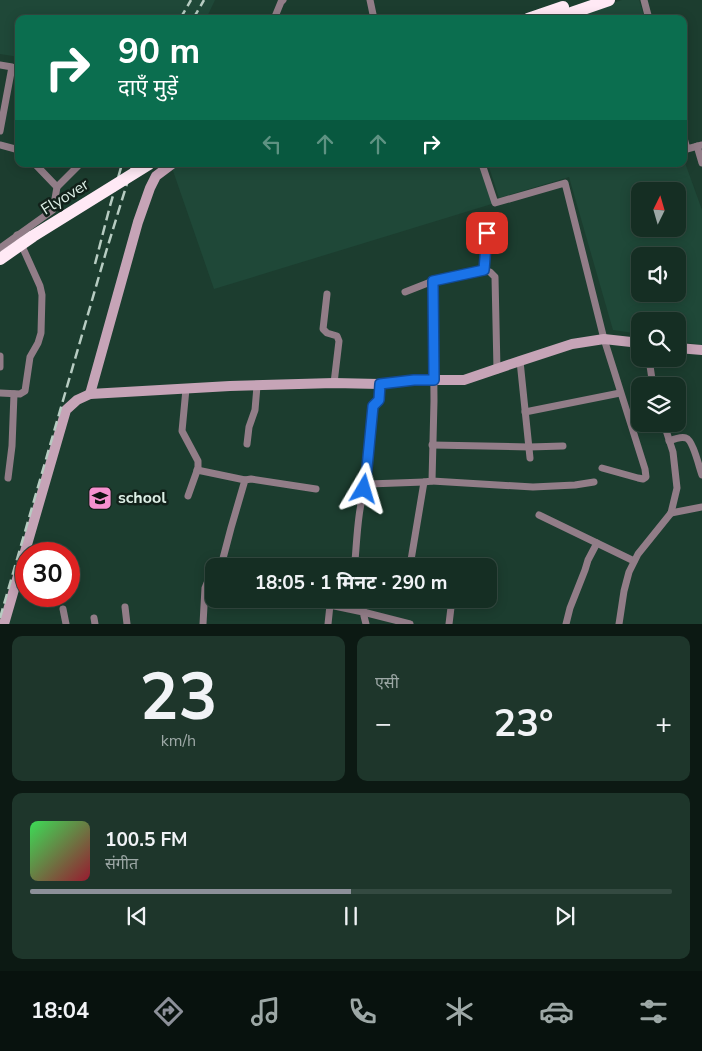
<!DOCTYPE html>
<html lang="hi">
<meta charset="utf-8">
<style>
body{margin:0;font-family:"Nunito Sans","Noto Sans Devanagari",sans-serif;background:#1e362b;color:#f1f3f6;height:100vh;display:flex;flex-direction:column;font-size:19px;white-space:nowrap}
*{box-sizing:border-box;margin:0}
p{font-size:16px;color:#9da8a6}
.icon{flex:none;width:28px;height:28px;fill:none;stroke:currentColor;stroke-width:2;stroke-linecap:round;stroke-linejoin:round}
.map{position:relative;height:624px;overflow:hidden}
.sheet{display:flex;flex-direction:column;gap:12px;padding:12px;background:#0c1913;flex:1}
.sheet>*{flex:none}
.top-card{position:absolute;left:15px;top:15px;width:672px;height:152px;border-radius:10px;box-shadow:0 2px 12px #0003,0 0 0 1px #344a41;background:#0b6e4f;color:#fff;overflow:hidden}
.needle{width:32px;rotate:5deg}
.fabs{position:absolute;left:631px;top:182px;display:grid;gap:10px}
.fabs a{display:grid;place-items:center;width:55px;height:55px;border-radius:10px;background:#152e23;box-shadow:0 2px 12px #0003,0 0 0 1px #344a41;font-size:25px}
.speed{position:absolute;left:15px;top:542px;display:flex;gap:10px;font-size:25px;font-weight:700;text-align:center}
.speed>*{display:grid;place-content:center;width:65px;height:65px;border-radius:50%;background:#152e23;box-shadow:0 2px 12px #0003,0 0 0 1px #344a41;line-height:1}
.speed .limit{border:8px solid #d22;background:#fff;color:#111}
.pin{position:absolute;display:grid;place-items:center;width:42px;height:42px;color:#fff;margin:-21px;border-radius:10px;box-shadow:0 2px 8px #0006}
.me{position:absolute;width:55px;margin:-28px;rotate:7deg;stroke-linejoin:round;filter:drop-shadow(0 0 4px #0008)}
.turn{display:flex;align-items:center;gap:18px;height:105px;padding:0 20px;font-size:22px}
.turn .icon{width:65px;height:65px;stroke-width:2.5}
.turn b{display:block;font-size:35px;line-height:42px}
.lanes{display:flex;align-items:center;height:48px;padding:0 20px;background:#0003;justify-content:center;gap:25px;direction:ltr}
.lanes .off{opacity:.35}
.big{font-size:38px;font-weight:700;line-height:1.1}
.sheet .widget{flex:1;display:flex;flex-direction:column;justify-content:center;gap:8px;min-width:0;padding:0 18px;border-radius:10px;background:#1e362b}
.sheet .dial{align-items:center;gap:0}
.dial b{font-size:65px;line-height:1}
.song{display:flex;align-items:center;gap:15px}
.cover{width:60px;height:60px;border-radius:8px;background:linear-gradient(135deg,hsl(130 70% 55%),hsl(350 70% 35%))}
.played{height:5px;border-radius:2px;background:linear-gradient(90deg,#8c9099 50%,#344a41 50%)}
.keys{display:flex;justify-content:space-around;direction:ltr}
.heat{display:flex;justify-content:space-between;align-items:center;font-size:28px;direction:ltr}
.sheet .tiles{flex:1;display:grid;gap:12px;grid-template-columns:1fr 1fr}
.widget:last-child{grid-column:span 2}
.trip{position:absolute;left:205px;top:558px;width:292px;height:50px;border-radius:10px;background:#152e23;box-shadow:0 2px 12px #0003,0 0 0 1px #344a41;font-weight:700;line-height:50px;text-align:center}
.menu{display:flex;height:80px;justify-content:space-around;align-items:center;background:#08120e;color:#9da8a6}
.menu .icon{width:35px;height:35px}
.menu .active{color:#8c9099}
.menu b{font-size:22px;color:#f1f3f6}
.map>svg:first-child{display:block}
.built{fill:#1f4838;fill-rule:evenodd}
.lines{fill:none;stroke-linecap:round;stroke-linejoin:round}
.street{stroke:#927d88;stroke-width:7}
.secondary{stroke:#c6a4b7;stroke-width:10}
.highway{stroke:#ffe9f5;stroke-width:12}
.rail{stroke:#b7ccc2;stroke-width:2.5;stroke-dasharray:10 5;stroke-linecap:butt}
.highway-bridge{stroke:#ffe9f5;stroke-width:12}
.route-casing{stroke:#114b97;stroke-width:12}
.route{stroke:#1a73e8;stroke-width:9}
.labels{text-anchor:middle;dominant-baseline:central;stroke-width:5;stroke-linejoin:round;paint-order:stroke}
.street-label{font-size:16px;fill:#ddefe6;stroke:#12211a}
.poi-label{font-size:16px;font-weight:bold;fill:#ddefe6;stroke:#12211a;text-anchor:start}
</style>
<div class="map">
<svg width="702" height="624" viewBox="0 0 702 624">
<rect width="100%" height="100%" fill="#1c3d2f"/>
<g class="built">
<path d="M0,0H215L206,19H19V57L0,54Z"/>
<path d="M622,0H639L645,19H565Z"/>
<path d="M684,160L702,210V345L678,341V321H640V334L613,330L569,177L499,198L488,164H684ZM640,191H678V229H640ZM640,256H678V294H640Z"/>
<path d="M184,164H481L495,203L214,289L172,168Z"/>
</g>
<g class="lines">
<g class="street">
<path d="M370,0L374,19"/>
<path d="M644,0L649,19"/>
<path d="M274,19L281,2L283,0"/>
<path d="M0,65L12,67L0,131"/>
<path d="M684,138L687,149L702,145"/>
<path d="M0,145L19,150"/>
<path d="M697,146L702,163"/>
<path d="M35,164L57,187"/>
<path d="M482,164L495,203L565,183L604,339L645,469L646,477L643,479L638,478L602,468"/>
<path d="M0,248L53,210L57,187L80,164"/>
<path d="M484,270L490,272L495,277L497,370"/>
<path d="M405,292L433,281"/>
<path d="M327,294L323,329L327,333L337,336L339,341L334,383"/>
<path d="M0,356V367"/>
<path d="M649,359L653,386"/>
<path d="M520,361L530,458"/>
<path d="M379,384V400L373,405L366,478L367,483L369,484L424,482"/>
<path d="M186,389L182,431L198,461V468L188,496"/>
<path d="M0,393L20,394L25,391L30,357L38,343L41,333L42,295L40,286L17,235"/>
<path d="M525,412L620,393"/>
<path d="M669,441C674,439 681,436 686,438C693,440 699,467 702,475"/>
<path d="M247,444L249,427L255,410L257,386"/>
<path d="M432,445L529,447L563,446"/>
<path d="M197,470L245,480"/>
<path d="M8,478L12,446L14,394"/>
<path d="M432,481L533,487L575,485L594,482"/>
<path d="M671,513L702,507"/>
<path d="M539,515L634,561"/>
<path d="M221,566L231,528L245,480L251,479L316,489"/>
<path d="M357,566L355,561C357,538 358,504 367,483"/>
<path d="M410,566L424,482L432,481L434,401L433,281L484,270L487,233"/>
<path d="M301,599L363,612L366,624"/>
<path d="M364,599L363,612L410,624"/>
<path d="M125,607L127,624"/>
<path d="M63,609L66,624"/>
<path d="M94,618L95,624"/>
<path d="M203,624L205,588L207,583L214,580"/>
<path d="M328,624L330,605"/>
<path d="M449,624L452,599"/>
<path d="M566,624L570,608L585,570L588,560L597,543"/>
<path d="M619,624L624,591L629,572L638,554L671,513L677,488L673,452L664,424"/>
</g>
<g class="secondary">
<path d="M678,348L702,350"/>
<path d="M90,394L138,222L150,188L156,176L172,164"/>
<path d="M4,624L66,410L77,400L90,394L230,386L334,383L379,384L414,380H464L520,361L572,344L604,339L640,343"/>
</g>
<g class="highway">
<path d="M528,19L563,7"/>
<path d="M554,19L609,0"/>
</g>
<g class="rail">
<path d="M180,19L191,0"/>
<path d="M193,19L204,0"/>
<path d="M95,264L110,206L122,164"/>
<path d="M0,618L106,252L133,164"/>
</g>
<path class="highway-bridge" d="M0,259L33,236L149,164"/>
</g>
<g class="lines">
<g class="route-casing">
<path id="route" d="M364,489L367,483L366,478L373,406L379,400L380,384L414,380H434L433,281L484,270L487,233"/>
</g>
<use href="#route" class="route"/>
</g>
<defs>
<g id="university-square" transform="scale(1.25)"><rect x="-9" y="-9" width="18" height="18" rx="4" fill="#f690cf" stroke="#12211a"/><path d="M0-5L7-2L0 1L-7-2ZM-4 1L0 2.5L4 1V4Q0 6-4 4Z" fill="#111"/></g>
</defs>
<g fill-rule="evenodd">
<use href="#university-square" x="100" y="498"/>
</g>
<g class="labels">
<g class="street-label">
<text transform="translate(65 197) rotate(-32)">Flyover</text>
</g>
<g class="poi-label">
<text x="118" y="498">school</text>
</g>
</g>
</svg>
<div class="fabs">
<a><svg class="needle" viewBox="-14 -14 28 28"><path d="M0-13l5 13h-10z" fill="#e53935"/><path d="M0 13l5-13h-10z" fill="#9da8a6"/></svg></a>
<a><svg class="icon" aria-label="sound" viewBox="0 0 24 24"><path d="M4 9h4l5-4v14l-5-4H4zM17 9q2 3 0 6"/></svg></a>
<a><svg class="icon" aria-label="search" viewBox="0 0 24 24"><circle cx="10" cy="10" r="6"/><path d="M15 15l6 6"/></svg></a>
<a><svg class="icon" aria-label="layers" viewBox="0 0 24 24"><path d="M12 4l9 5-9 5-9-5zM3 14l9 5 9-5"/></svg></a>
</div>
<div class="speed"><div class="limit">30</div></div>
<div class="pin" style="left:487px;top:233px;background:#d93025"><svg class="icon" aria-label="arrive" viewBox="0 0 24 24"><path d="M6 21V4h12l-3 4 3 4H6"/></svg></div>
<svg class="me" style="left:364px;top:489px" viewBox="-20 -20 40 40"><path d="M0-17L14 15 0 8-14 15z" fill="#1a73e8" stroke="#fff" stroke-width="4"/></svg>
<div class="trip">18:05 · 1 मिनट · 290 m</div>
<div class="top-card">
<div class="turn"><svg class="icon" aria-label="right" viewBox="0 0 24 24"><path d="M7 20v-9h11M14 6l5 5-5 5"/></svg><div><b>90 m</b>दाएँ मुड़ें</div></div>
<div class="lanes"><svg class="icon off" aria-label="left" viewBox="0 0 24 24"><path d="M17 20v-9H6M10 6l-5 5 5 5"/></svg><svg class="icon off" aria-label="ahead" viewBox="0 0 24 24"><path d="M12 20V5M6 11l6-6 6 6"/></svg><svg class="icon off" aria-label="ahead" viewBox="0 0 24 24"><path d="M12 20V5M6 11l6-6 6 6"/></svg><svg class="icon" aria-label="right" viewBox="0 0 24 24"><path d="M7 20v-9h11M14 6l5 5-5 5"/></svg></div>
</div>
</div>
<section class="sheet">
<div class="tiles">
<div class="widget dial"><b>23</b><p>km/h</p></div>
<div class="widget"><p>एसी</p>
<div class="heat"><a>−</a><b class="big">23°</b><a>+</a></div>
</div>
<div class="widget">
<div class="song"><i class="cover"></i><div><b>100.5 FM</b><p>संगीत</p></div></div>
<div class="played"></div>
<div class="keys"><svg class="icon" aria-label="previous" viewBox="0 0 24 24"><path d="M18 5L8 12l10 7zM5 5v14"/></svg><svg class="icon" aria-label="pause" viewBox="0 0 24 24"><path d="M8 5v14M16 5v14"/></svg><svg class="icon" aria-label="next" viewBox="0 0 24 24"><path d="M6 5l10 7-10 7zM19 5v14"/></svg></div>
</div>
</div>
</section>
<nav class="menu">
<b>18:04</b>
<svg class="icon active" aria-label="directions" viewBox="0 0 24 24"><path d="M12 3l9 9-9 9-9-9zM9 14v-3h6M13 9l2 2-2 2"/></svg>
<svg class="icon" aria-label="music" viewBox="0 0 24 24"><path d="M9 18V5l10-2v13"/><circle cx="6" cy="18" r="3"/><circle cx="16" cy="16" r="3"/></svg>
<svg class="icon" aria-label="phone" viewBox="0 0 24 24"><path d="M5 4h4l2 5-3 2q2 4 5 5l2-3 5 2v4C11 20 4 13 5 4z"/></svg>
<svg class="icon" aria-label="climate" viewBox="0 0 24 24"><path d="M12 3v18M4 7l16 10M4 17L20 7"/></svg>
<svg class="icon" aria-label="car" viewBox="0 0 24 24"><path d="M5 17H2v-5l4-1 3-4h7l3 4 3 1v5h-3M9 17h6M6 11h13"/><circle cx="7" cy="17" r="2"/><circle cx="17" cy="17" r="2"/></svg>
<svg class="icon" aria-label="filters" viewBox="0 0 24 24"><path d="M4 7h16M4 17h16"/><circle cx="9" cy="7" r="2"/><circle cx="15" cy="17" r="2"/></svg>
</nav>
